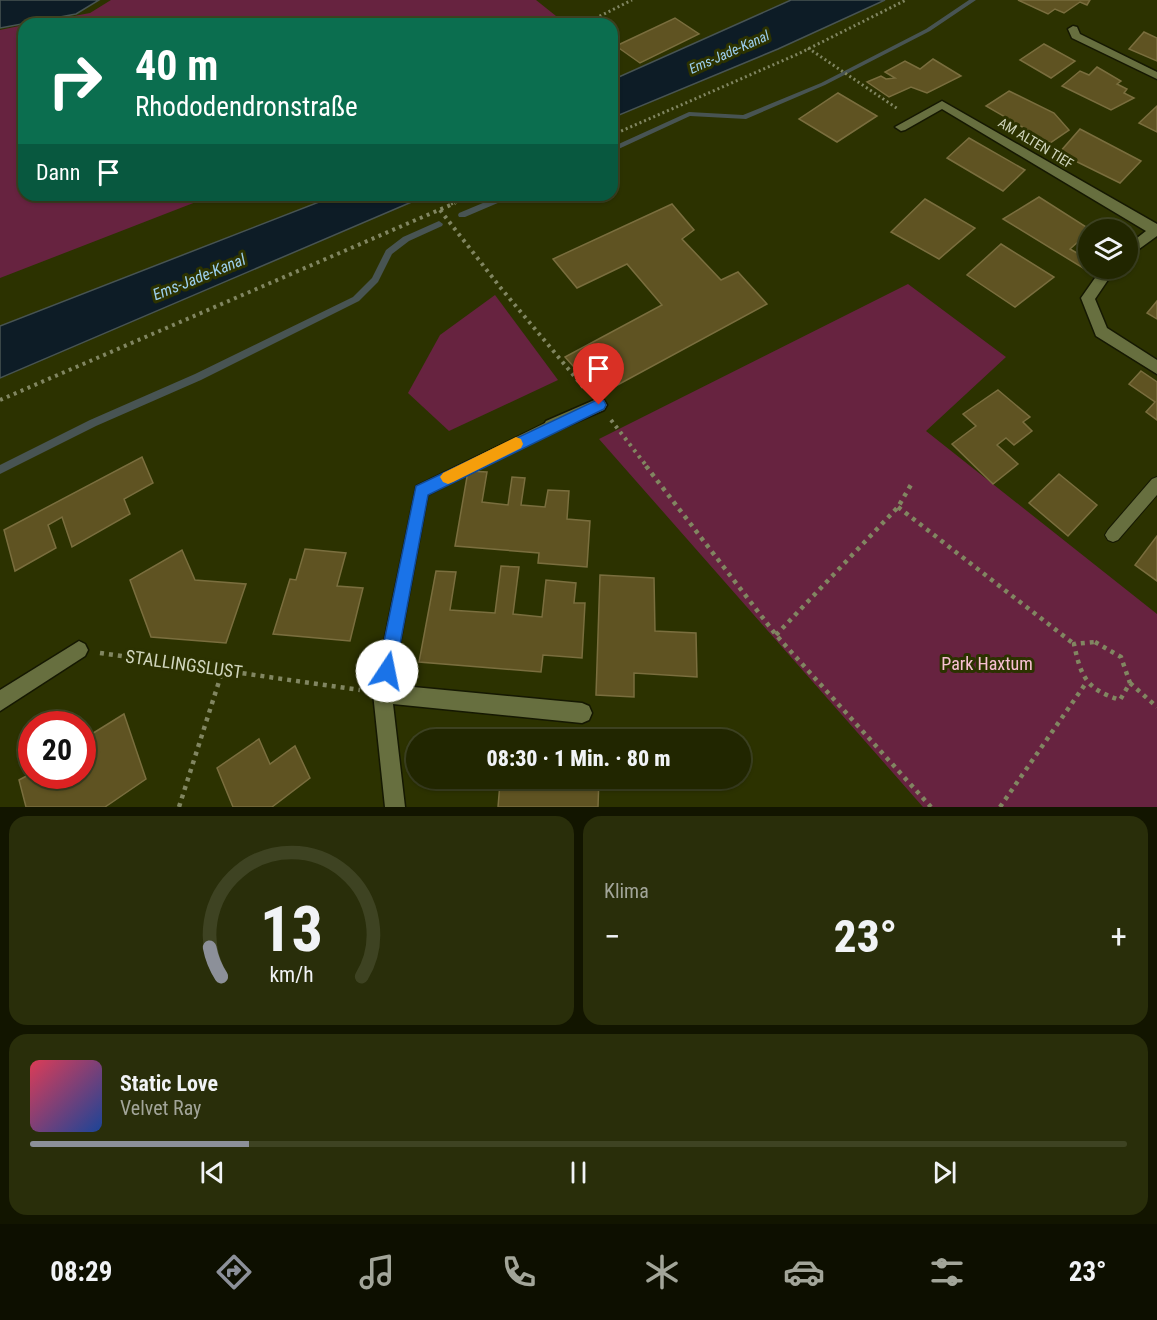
<!DOCTYPE html>
<html lang="de">
<meta charset="utf-8">
<style>
body{margin:0;font-family:"Roboto Condensed",sans-serif;background:#292e0a;color:#f1f3f6;height:100vh;display:flex;flex-direction:column;font-size:22px;white-space:nowrap}
*{box-sizing:border-box;margin:0}
p{font-size:20px;color:#a2a599}
.icon{flex:none;width:33px;height:33px;fill:none;stroke:currentColor;stroke-width:2;stroke-linecap:round;stroke-linejoin:round}
.map{position:relative;height:807px;overflow:hidden}
.side{display:flex;flex-direction:column;gap:9px;padding:9px;background:#121500;flex:1}
.side>*{flex:none}
.guide{position:absolute;left:18px;top:18px;width:600px;height:183px;border-radius:18px;box-shadow:0 2px 4px #0004,0 0 0 2px #3e4322;background:#0b6e4f;color:#fff;overflow:hidden}
.controls{position:absolute;left:1078px;top:219px;display:grid;gap:12px}
.controls a{display:grid;place-items:center;width:60px;height:60px;border-radius:50%;background:#212600;box-shadow:0 2px 4px #0004,0 0 0 2px #3e4322;font-size:30px}
.speed{position:absolute;left:18px;top:711px;display:flex;gap:12px;font-size:30px;font-weight:700;text-align:center}
.speed>*{display:grid;place-content:center;width:78px;height:78px;border-radius:50%;background:#212600;box-shadow:0 2px 4px #0004,0 0 0 2px #3e4322;line-height:1}
.speed .limit{border:9px solid #d22;background:#fff;color:#111}
.pin{position:absolute;display:grid;place-items:center;width:51px;height:51px;color:#fff;margin:-62px -26px;border-radius:50% 50% 50% 0;rotate:-45deg;box-shadow:0 0 6px #0007}
.pin .icon{rotate:45deg}
.me{position:absolute;width:66px;margin:-33px;rotate:11deg;stroke-linejoin:round;filter:drop-shadow(0 0 4px #0008)}
.turn{display:flex;align-items:center;gap:21px;height:126px;padding:0 18px;font-size:27px}
.turn .icon{width:78px;height:78px;stroke-width:2.5}
.turn b{display:block;font-size:42px;line-height:51px}
.then{display:flex;align-items:center;height:57px;padding:0 18px;background:#0003;gap:12px;font-size:22px}
.big{font-size:45px;font-weight:800;line-height:1.1}
.side .widget{flex:1;display:flex;flex-direction:column;justify-content:center;gap:9px;min-width:0;padding:0 21px;border-radius:18px;background:#292e0a}
.side .dial{align-items:center;gap:0}
.dial svg{height:156px;overflow:visible;fill:none;stroke:#3e4322;stroke-width:7;stroke-linecap:round;text-anchor:middle}
.dial text{fill:#f1f3f6;stroke:none}
.song{display:flex;align-items:center;gap:18px}
.cover{width:72px;height:72px;border-radius:9px;background:linear-gradient(135deg,hsl(350 70% 55%),hsl(220 70% 35%))}
.played{height:6px;border-radius:3px;background:linear-gradient(90deg,#8c9099 20%,#3e4322 20%)}
.keys{display:flex;justify-content:space-around;direction:ltr}
.heat{display:flex;justify-content:space-between;align-items:center;font-size:33px;direction:ltr}
.side .tiles{flex:1;display:grid;gap:9px;grid-template-columns:1fr 1fr}
.widget:last-child{grid-column:span 2}
.trip{position:absolute;left:406px;top:729px;width:345px;height:60px;border-radius:30px;background:#212600;box-shadow:0 2px 4px #0004,0 0 0 2px #3e4322;font-weight:800;line-height:60px;text-align:center}
.tab-bar{display:flex;height:96px;justify-content:space-around;align-items:center;background:#0d0f00;color:#a2a599}
.tab-bar .icon{width:42px;height:42px}
.tab-bar .on{color:#8c9099}
.tab-bar b{font-size:27px;color:#f1f3f6}
.map>svg:first-child{display:block}
.green{fill:#672340}
.water{fill:#0d1c26;stroke:#485453;stroke-width:1.5}
.lines{fill:none;stroke-linecap:round;stroke-linejoin:round}
.stream{fill:#485453;fill-rule:evenodd}
.building{fill:#5f5322;stroke:#7a6e3e;stroke-width:1.5}
.lane-casing{stroke:#151802;stroke-width:2}
.street-casing{stroke:#151802;stroke-width:3}
.path-far2{stroke:#818661;stroke-width:3;stroke-dasharray:2 3;stroke-linecap:butt}
.path-far1{stroke:#818661;stroke-width:4;stroke-dasharray:3 4.5;stroke-linecap:butt}
.path{stroke:#818661;stroke-width:4.5;stroke-dasharray:4 5;stroke-linecap:butt}
.lane{fill:#676f3f;fill-rule:evenodd}
.street{fill:#676f3f;fill-rule:evenodd}
.route{fill:#1a73e8;stroke:#114b97;stroke-width:1.5}
.slow{fill:#f59e0b}
.labels{text-anchor:middle;dominant-baseline:central;stroke-width:6;stroke-linejoin:round;paint-order:stroke}
.far-water-label{font-size:14px;font-style:italic;fill:#9dd0ef;stroke:#2c3200}
.far-street-label{font-size:14px;fill:#d0d5bc;stroke:#2c3200}
.water-label{font-size:16px;font-style:italic;fill:#9dd0ef;stroke:#2c3200}
.near-park-label{font-size:18px;fill:#f8c0d3;stroke:#2c3200}
.near-street-label{font-size:18px;fill:#d0d5bc;stroke:#2c3200}
</style>
<div class="map">
<svg width="1157" height="807" viewBox="0 0 1157 807">
<rect width="100%" height="100%" fill="#2c3200"/>
<g class="green">
<path d="M111,0H536L566,24H32L90,13Z"/>
<path d="M24,25V195H214L0,278V30Z"/>
<path d="M908,284L1006,357L926,431L1157,614V807H923L599,439Z"/>
<path d="M495,295L558,380L449,431L408,393L440,335Z"/>
</g>
<g class="water">
<path d="M0,0H99L76,14L0,28Z"/>
<path d="M791,0H885L778,49L612,118V80Z"/>
<path d="M337,195H428L0,378V326Z"/>
</g>
<g class="lines">
<g class="stream">
<path d="M969,0H976L930,31L825,85L746,119L690,116L612,152V147L689,112L743,115L821,83L926,29Z"/>
<path d="M502,195H513L512,197L465,217H459L458,215L459,213Z"/>
<path d="M439,221L443,224L442,226L409,241L392,254L378,282L359,301L201,380L96,426L0,474V465L90,420L195,374L353,297L372,278L386,250L403,237Z"/>
</g>
</g>
<g class="building">
<path d="M1018,0H1090L1087,5L1080,2L1064,13L1055,9L1048,14Z"/>
<path d="M675,18L699,34L640,63L616,46Z"/>
<path d="M1144,32L1157,38V61L1129,49Z"/>
<path d="M1044,44L1075,61L1051,78L1020,60Z"/>
<path d="M933,59L961,76L927,93L911,87L889,97L867,82L881,76L886,79L895,78L885,72L905,61L920,69Z"/>
<path d="M1097,67L1121,81L1117,84L1127,89L1124,93L1134,98L1111,110L1062,86L1080,71L1089,75Z"/>
<path d="M1009,91L1054,113L1069,130L1050,143L986,106Z"/>
<path d="M838,93L877,116L837,142L799,119Z"/>
<path d="M1157,106V132L1139,123Z"/>
<path d="M1080,129L1141,161L1120,183L1059,153Z"/>
<path d="M969,138L1025,170L1003,191L947,158Z"/>
<path d="M1039,197L1091,230L1070,249L1089,260L1088,271L1003,219Z"/>
<path d="M925,199L975,228L939,259L891,232Z"/>
<path d="M672,204L694,230L682,239L721,280L738,272L767,304L599,395L565,357L662,305L627,264L577,288L553,259Z"/>
<path d="M1001,244L1054,277L1015,307L967,275Z"/>
<path d="M1157,301V319L1147,313Z"/>
<path d="M1141,371L1157,382V420L1146,412L1155,402L1129,384Z"/>
<path d="M998,390L1030,417L1023,422L1032,431L1014,445L1006,438L997,445L1018,464L993,484L952,444L976,426L963,414Z"/>
<path d="M142,457L153,483L124,499L130,514L72,547L62,517L48,525L56,548L15,571L4,530Z"/>
<path d="M468,471L487,472L482,502L508,505L512,477L525,478L521,505L545,507L548,490L569,491L567,519L590,521L587,567L538,563L539,553L455,546Z"/>
<path d="M1059,474L1097,505L1068,536L1029,503Z"/>
<path d="M1157,536V581L1135,565Z"/>
<path d="M305,549L346,553L337,586L363,588L350,641L273,634L290,579L296,580Z"/>
<path d="M182,550L195,580L246,584L226,643L151,637L130,580Z"/>
<path d="M501,566L519,567L513,614L542,617L546,580L576,583L574,603H585L582,658L543,655L541,672L419,662L436,571L456,572L450,610L495,613Z"/>
<path d="M600,575L654,578L655,631L696,633L697,677L634,673V697L596,695Z"/>
<path d="M124,714L146,779L105,807H26L19,780L32,773V776H82V740Z"/>
<path d="M259,739L270,764L295,746L310,778L272,807H233L217,768Z"/>
<path d="M542,778H599L598,807H498L500,783L542,785Z"/>
</g>
<g class="lines">
<g class="lane-casing">
<g id="lane">
<path d="M551,420L556,422L558,426L556,430L428,495L391,693L388,699L382,702L376,699L373,693L416,486Z"/>
<path d="M1157,477V495L1118,540L1113,542L1108,540L1105,535L1108,530L1152,479Z"/>
</g>
</g>
<g class="street-casing">
<g id="street">
<path d="M1073,26L1077,27L1080,34L1157,72V79L1072,38L1068,29Z"/>
<path d="M942,101L1157,224V236L1128,257V245L1146,231L942,109L905,130L901,131L895,127Z"/>
<path d="M1102,268H1116L1095,299L1107,328L1157,360V374L1096,336L1081,298Z"/>
<path d="M599,398L604,400L607,405L604,410L551,433L546,431L543,426L546,421Z"/>
<path d="M79,641L85,644L88,650L85,656L0,711V690Z"/>
<path d="M382,684L582,703L589,706L592,713L589,720L582,723L393,704L405,807H385L373,693L375,686Z"/>
</g>
</g>
<g class="path-far2">
<path d="M593,24L590,21L632,0"/>
<path d="M808,48L898,109"/>
<path d="M612,135L798,54L906,0"/>
<path d="M451,204L473,195"/>
</g>
<g class="path-far1">
<path d="M440,210L500,287L585,389"/>
<path d="M0,400L455,203"/>
<path d="M611,420L648,468"/>
</g>
<g class="path">
<path d="M646,466L776,635L931,807"/>
<path d="M898,507L1074,644"/>
<path d="M776,635L898,507L912,483"/>
<path d="M1095,642L1121,657L1130,683L1120,700C1086,689 1081,677 1074,644Z"/>
<path d="M100,653L360,690"/>
<path d="M1130,683L1157,707"/>
<path d="M179,807L223,669"/>
<path d="M1000,807L1086,683"/>
</g>
<use href="#lane" class="lane"/>
<use href="#street" class="street"/>
</g>
<path class="route" d="M599,399L604,401L606,405L604,409L428,495L395,671L393,677L387,679L381,677L378,671L416,486Z"/>
<path class="slow" d="M516,437L521,439L523,444L521,448L453,482L448,484L443,482L440,477L443,473Z"/>
<g class="labels">
<g class="far-water-label">
<text transform="translate(729 52) rotate(-24)">Ems-Jade-Kanal</text>
</g>
<g class="far-street-label">
<text transform="translate(1036 143) rotate(31)">AM ALTEN TIEF</text>
</g>
<g class="water-label">
<text transform="translate(199 277) rotate(-22)">Ems-Jade-Kanal</text>
</g>
<g class="near-park-label">
<text x="987" y="663">Park Haxtum</text>
</g>
<g class="near-street-label">
<text transform="translate(184 664) rotate(8)">STALLINGSLUST</text>
</g>
</g>
</svg>
<div class="controls">
<a><svg class="icon" aria-label="layers" viewBox="0 0 24 24"><path d="M12 4l9 5-9 5-9-5zM3 14l9 5 9-5"/></svg></a>
</div>
<div class="speed"><div class="limit">20</div></div>
<div class="pin" style="left:599px;top:405px;background:#d93025"><svg class="icon" aria-label="arrive" viewBox="0 0 24 24"><path d="M6 21V4h12l-3 4 3 4H6"/></svg></div>
<svg class="me" style="left:387px;top:671px" viewBox="-20 -20 40 40"><circle r="19" fill="#fff"/><path d="M0-13L10 11 0 6-10 11z" fill="#1a73e8"/></svg>
<div class="trip">08:30 · 1 Min. · 80 m</div>
<div class="guide">
<div class="turn"><svg class="icon" aria-label="right" viewBox="0 0 24 24"><path d="M7 20v-9h11M14 6l5 5-5 5"/></svg><div><b>40 m</b>Rhododendronstraße</div></div>
<div class="then">Dann<svg class="icon" aria-label="arrive" viewBox="0 0 24 24"><path d="M6 21V4h12l-3 4 3 4H6"/></svg></div>
</div>
</div>
<section class="side">
<div class="tiles">
<div class="widget dial"><svg viewBox="0 0 100 80">
<path d="M14 69A42 42 0 1 1 86 69"/>
<path d="M14 69A42 42 0 0 1 8 54" stroke="#8c9099"/>
<text x="50" y="56" font-size="32" font-weight="700">13</text>
<text x="50" y="72" font-size="11">km/h</text>
</svg></div>
<div class="widget"><p>Klima</p>
<div class="heat"><a>−</a><b class="big">23°</b><a>+</a></div>
</div>
<div class="widget">
<div class="song"><i class="cover"></i><div><b>Static Love</b><p>Velvet Ray</p></div></div>
<div class="played"></div>
<div class="keys"><svg class="icon" aria-label="previous" viewBox="0 0 24 24"><path d="M18 5L8 12l10 7zM5 5v14"/></svg><svg class="icon" aria-label="pause" viewBox="0 0 24 24"><path d="M8 5v14M16 5v14"/></svg><svg class="icon" aria-label="next" viewBox="0 0 24 24"><path d="M6 5l10 7-10 7zM19 5v14"/></svg></div>
</div>
</div>
</section>
<nav class="tab-bar">
<b>08:29</b>
<svg class="icon on" aria-label="directions" viewBox="0 0 24 24"><path d="M12 3l9 9-9 9-9-9zM9 14v-3h6M13 9l2 2-2 2"/></svg>
<svg class="icon" aria-label="music" viewBox="0 0 24 24"><path d="M9 18V5l10-2v13"/><circle cx="6" cy="18" r="3"/><circle cx="16" cy="16" r="3"/></svg>
<svg class="icon" aria-label="phone" viewBox="0 0 24 24"><path d="M5 4h4l2 5-3 2q2 4 5 5l2-3 5 2v4C11 20 4 13 5 4z"/></svg>
<svg class="icon" aria-label="climate" viewBox="0 0 24 24"><path d="M12 3v18M4 7l16 10M4 17L20 7"/></svg>
<svg class="icon" aria-label="car" viewBox="0 0 24 24"><path d="M5 17H2v-5l4-1 3-4h7l3 4 3 1v5h-3M9 17h6M6 11h13"/><circle cx="7" cy="17" r="2"/><circle cx="17" cy="17" r="2"/></svg>
<svg class="icon" aria-label="filters" viewBox="0 0 24 24"><path d="M4 7h16M4 17h16"/><circle cx="9" cy="7" r="2"/><circle cx="15" cy="17" r="2"/></svg>
<b>23°</b>
</nav>
